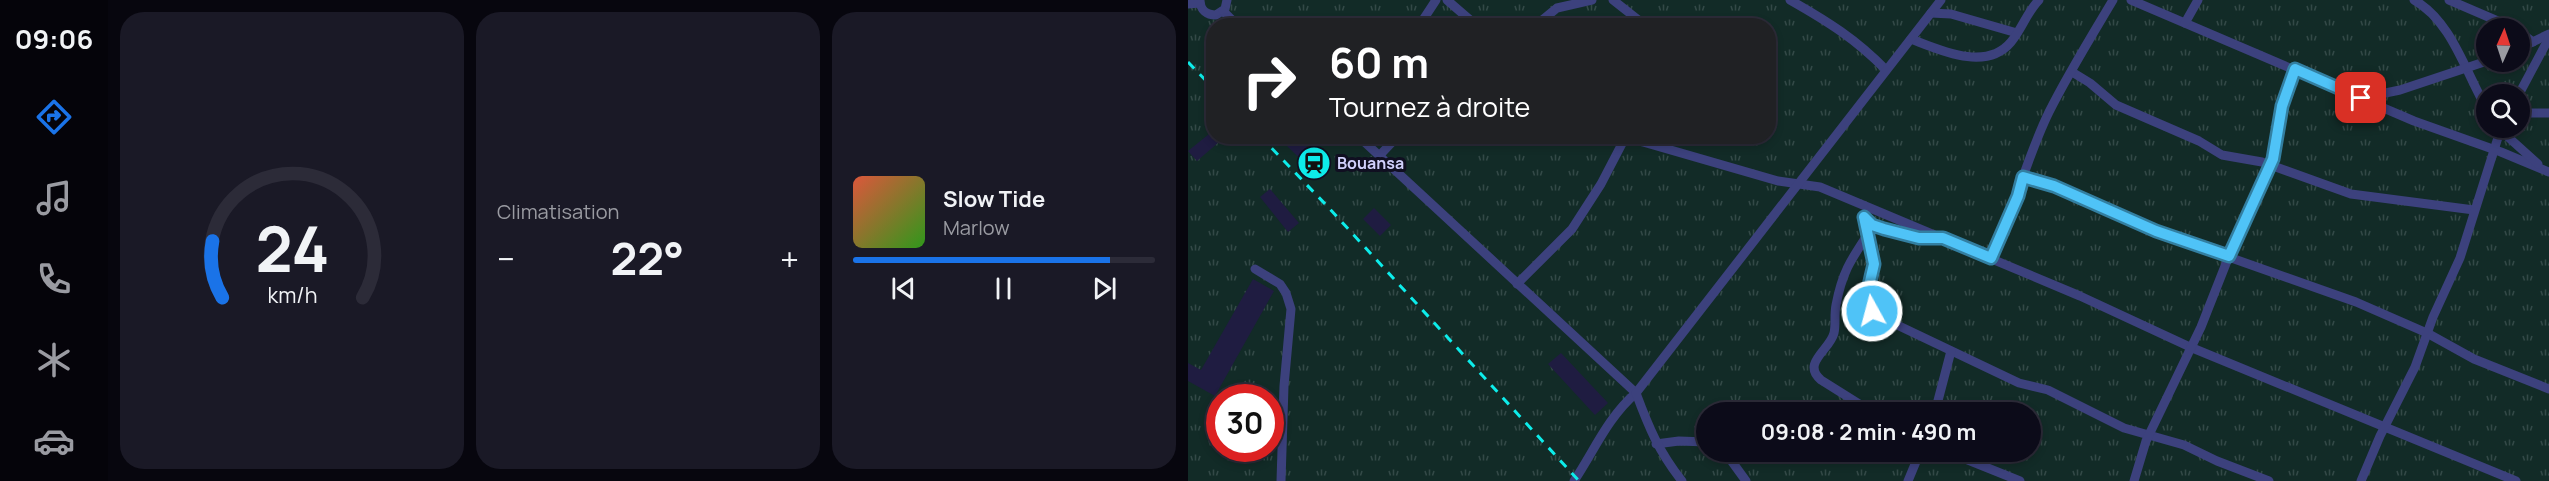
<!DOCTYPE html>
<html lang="fr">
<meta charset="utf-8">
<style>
body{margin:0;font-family:Manrope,sans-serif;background:#1a1926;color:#f1f3f6;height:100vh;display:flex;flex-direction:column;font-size:22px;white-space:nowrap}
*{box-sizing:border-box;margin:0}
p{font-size:20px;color:#9a9ba2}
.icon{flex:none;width:33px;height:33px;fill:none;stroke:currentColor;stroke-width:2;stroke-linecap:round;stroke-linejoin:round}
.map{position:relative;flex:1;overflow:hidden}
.panel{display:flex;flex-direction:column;gap:12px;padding:12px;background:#07060e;width:1080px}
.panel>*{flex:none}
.banner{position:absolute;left:18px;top:18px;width:570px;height:126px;border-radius:24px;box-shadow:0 3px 9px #0003,0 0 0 2px #2c2b38;background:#202124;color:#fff;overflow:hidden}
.needle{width:39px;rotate:3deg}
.fabs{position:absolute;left:1288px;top:18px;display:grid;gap:12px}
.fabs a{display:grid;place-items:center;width:54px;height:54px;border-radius:50%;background:#0c0b19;box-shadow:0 3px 9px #0003,0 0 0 2px #2c2b38;font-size:30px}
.speed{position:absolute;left:18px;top:384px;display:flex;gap:12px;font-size:30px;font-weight:700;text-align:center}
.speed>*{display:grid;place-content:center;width:78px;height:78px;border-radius:50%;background:#0c0b19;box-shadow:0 3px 9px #0003,0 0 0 2px #2c2b38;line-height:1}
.speed .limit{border:9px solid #d22;background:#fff;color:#111}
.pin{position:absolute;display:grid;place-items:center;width:51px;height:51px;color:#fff;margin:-26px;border-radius:12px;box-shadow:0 3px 9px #0006}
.me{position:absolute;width:66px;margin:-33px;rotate:353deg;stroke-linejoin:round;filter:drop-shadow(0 0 4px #0008)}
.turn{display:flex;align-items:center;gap:21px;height:126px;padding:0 24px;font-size:27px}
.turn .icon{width:78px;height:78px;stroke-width:2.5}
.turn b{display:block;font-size:42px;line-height:51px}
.big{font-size:45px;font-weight:700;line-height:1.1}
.panel .tile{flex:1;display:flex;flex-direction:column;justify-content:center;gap:9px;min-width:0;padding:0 21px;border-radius:24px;background:#1a1926}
.panel .dial{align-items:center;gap:0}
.dial svg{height:156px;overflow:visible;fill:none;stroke:#2c2b38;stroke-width:7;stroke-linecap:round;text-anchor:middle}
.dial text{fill:#f1f3f6;stroke:none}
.song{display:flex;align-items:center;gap:18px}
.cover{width:72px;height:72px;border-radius:9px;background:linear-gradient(135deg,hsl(10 70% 55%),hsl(110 70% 35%))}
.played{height:6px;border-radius:3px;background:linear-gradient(90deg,#1a73e8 85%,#2c2b38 85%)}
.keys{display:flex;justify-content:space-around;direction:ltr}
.heat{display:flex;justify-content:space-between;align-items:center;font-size:33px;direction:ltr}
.panel .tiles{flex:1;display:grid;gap:12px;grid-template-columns:repeat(3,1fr)}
.trip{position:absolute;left:508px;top:402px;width:345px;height:60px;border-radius:30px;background:#0c0b19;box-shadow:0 3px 9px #0003,0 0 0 2px #2c2b38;font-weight:700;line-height:60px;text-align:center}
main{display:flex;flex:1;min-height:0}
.tab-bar{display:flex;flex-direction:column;width:108px;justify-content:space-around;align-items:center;background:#05040a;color:#9a9ba2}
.tab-bar .icon{width:42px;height:42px}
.tab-bar .on{color:#1a73e8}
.tab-bar b{font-size:27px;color:#f1f3f6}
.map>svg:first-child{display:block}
.grass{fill:url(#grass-tufts);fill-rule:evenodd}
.building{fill:#1f1c41}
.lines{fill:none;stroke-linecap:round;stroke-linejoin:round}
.minor{stroke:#3c417d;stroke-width:9}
.rail{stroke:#0decea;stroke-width:3;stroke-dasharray:9 8;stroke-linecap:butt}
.route-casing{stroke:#337fa1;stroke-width:15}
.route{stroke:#4fc3f7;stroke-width:10}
.labels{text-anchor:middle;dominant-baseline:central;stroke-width:6;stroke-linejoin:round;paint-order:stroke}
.poi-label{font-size:16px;font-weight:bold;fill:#d1d1fc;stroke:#100f21;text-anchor:start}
</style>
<main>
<nav class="tab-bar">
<b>09:06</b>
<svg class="icon on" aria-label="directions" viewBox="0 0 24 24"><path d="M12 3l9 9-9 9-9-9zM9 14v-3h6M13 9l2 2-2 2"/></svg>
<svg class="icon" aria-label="music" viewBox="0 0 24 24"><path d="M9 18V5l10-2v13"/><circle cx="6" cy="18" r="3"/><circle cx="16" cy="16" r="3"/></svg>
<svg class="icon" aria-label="phone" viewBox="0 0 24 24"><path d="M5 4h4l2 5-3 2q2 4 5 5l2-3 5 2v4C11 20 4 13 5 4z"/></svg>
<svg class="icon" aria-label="climate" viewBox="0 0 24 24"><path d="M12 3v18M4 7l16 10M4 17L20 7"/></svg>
<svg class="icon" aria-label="car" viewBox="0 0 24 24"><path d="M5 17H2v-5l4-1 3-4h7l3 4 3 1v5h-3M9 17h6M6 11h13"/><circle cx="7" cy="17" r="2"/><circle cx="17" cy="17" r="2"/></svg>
</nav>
<section class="panel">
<div class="tiles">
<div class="tile dial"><svg viewBox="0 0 100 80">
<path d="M14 69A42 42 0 1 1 86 69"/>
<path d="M14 69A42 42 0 0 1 9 40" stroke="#1a73e8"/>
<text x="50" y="56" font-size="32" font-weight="700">24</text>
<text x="50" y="72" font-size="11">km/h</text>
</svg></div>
<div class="tile"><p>Climatisation</p>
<div class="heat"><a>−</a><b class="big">22°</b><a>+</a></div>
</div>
<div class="tile">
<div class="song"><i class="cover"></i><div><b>Slow Tide</b><p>Marlow</p></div></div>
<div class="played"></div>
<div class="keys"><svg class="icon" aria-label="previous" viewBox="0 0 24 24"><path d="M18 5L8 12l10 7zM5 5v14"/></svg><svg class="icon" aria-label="pause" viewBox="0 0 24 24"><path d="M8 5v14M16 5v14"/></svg><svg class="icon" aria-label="next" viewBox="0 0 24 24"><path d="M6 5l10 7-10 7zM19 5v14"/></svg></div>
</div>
</div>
</section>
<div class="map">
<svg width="1361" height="481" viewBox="0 0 1361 481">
<defs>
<pattern id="grass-tufts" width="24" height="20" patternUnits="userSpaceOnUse" patternTransform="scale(1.5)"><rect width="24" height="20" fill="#122b27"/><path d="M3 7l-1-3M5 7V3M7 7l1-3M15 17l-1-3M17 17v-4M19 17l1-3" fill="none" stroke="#334947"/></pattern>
</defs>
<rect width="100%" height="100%" fill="#100f21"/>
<path class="grass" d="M0,0H1361V481H0ZM26,26H580V136H26ZM1299,28H1332V62H1299ZM1299,94H1332V128H1299ZM32,398H82V448H32ZM519,412H843V452H519Z"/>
<g class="building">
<path d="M26,130V136H38L9,161L0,151Z"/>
<path d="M109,136L141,172L133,179L99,146Z"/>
<path d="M82,189L111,223L100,232L72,197Z"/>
<path d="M186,208L203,225L192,236L175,219Z"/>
<path d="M65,279L86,291L27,396L0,381V363L13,370Z"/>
<path d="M373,353L420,403L407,415L360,364Z"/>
</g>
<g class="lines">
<g class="minor">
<path d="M12,0C12,10 19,15 28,15L37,9L39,0"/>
<path d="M259,0L289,26"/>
<path d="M425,0L458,26"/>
<path d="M602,0C639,21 668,39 698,70"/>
<path d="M943,0L1226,121L1313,152L1361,172"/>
<path d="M1226,0C1264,21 1278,74 1299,109"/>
<path d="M1261,0L1326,28"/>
<path d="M0,4L12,3"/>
<path d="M35,11L50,26"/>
<path d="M743,13L763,14L829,33"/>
<path d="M997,23L1010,0"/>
<path d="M231,26L248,0"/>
<path d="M347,26L369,8L404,0"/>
<path d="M1332,32L1345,42"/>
<path d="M723,39C752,50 798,72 823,42C834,29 839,12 851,0"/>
<path d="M1332,48L1361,34"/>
<path d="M884,72L902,83L928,105L1011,141L1034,155L1074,162L1163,194L1286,210"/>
<path d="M1331,94L1361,38"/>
<path d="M1173,98L1212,90L1299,61"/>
<path d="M1332,113H1361"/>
<path d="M1310,128L1350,164"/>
<path d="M170,136L448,393C420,417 406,451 386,481"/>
<path d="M444,136L455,142L590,181L632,187L892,296L1002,347L1328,481"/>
<path d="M191,156L210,136"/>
<path d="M835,176L866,186L967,231L1168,302L1239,333L1286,359L1361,389"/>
<path d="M676,217L686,264L680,290L686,314L831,383L860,390L936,428L996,445L1029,461L1081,481"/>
<path d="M677,218C692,232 731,240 751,238"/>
<path d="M680,234C662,261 654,273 648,305C646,315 648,324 646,333C642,350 613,363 633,380L684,412"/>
<path d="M803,258C826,211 838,159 861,112C880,74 903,37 925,0"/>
<path d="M67,269L92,284L98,293L103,309L96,386L93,481"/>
<path d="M329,284L384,229L413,184L438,136"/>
<path d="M747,412L763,351"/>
<path d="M468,444L491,441L519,442"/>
<path d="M537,452L558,481"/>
<path d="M760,452L832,481"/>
<path d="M494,481C471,452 461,428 448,393L753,0"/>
<path d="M720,481L732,452"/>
<path d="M946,481L958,441L1013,327L1041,256L1085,159L1094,106L1107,69"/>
<path d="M1173,481L1192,436L1227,367L1245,317L1272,258L1313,128"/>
</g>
<g class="rail">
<path d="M0,62L26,89"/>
<path d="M72,136L141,208L391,481"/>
</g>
</g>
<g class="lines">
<g class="route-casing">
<path id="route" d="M684,311L680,290L686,264L676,217L684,225L696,229L731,238H755L803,258L830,196L835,177L866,186L968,231L1041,256L1085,159L1094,106L1107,69L1173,98"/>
</g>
<use href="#route" class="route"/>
</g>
<defs>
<g id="station-disc" transform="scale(1.725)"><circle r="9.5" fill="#0decea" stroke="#100f21"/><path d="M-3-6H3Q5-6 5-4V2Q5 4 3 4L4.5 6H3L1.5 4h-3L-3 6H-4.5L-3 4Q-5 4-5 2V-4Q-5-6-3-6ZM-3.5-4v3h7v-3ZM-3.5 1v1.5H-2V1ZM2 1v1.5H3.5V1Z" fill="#111"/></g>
</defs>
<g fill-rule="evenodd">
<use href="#station-disc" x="126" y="163"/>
</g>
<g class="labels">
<g class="poi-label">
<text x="149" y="163">Bouansa</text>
</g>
</g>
</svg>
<div class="fabs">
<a><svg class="needle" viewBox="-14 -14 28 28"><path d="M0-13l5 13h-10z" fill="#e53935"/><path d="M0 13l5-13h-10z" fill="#9a9ba2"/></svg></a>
<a><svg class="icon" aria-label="search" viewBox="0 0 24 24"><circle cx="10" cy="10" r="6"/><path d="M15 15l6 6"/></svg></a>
</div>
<div class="speed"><div class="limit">30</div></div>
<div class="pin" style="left:1173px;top:98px;background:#d93025"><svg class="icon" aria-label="arrive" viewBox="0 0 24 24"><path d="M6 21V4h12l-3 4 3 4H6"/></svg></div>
<svg class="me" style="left:684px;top:311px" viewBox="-20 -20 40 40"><circle r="17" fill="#4fc3f7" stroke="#fff" stroke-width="3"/><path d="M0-11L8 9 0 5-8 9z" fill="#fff"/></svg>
<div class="trip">09:08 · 2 min · 490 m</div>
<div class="banner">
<div class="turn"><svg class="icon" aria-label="right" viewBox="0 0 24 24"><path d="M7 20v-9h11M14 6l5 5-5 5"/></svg><div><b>60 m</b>Tournez à droite</div></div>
</div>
</div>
</main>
